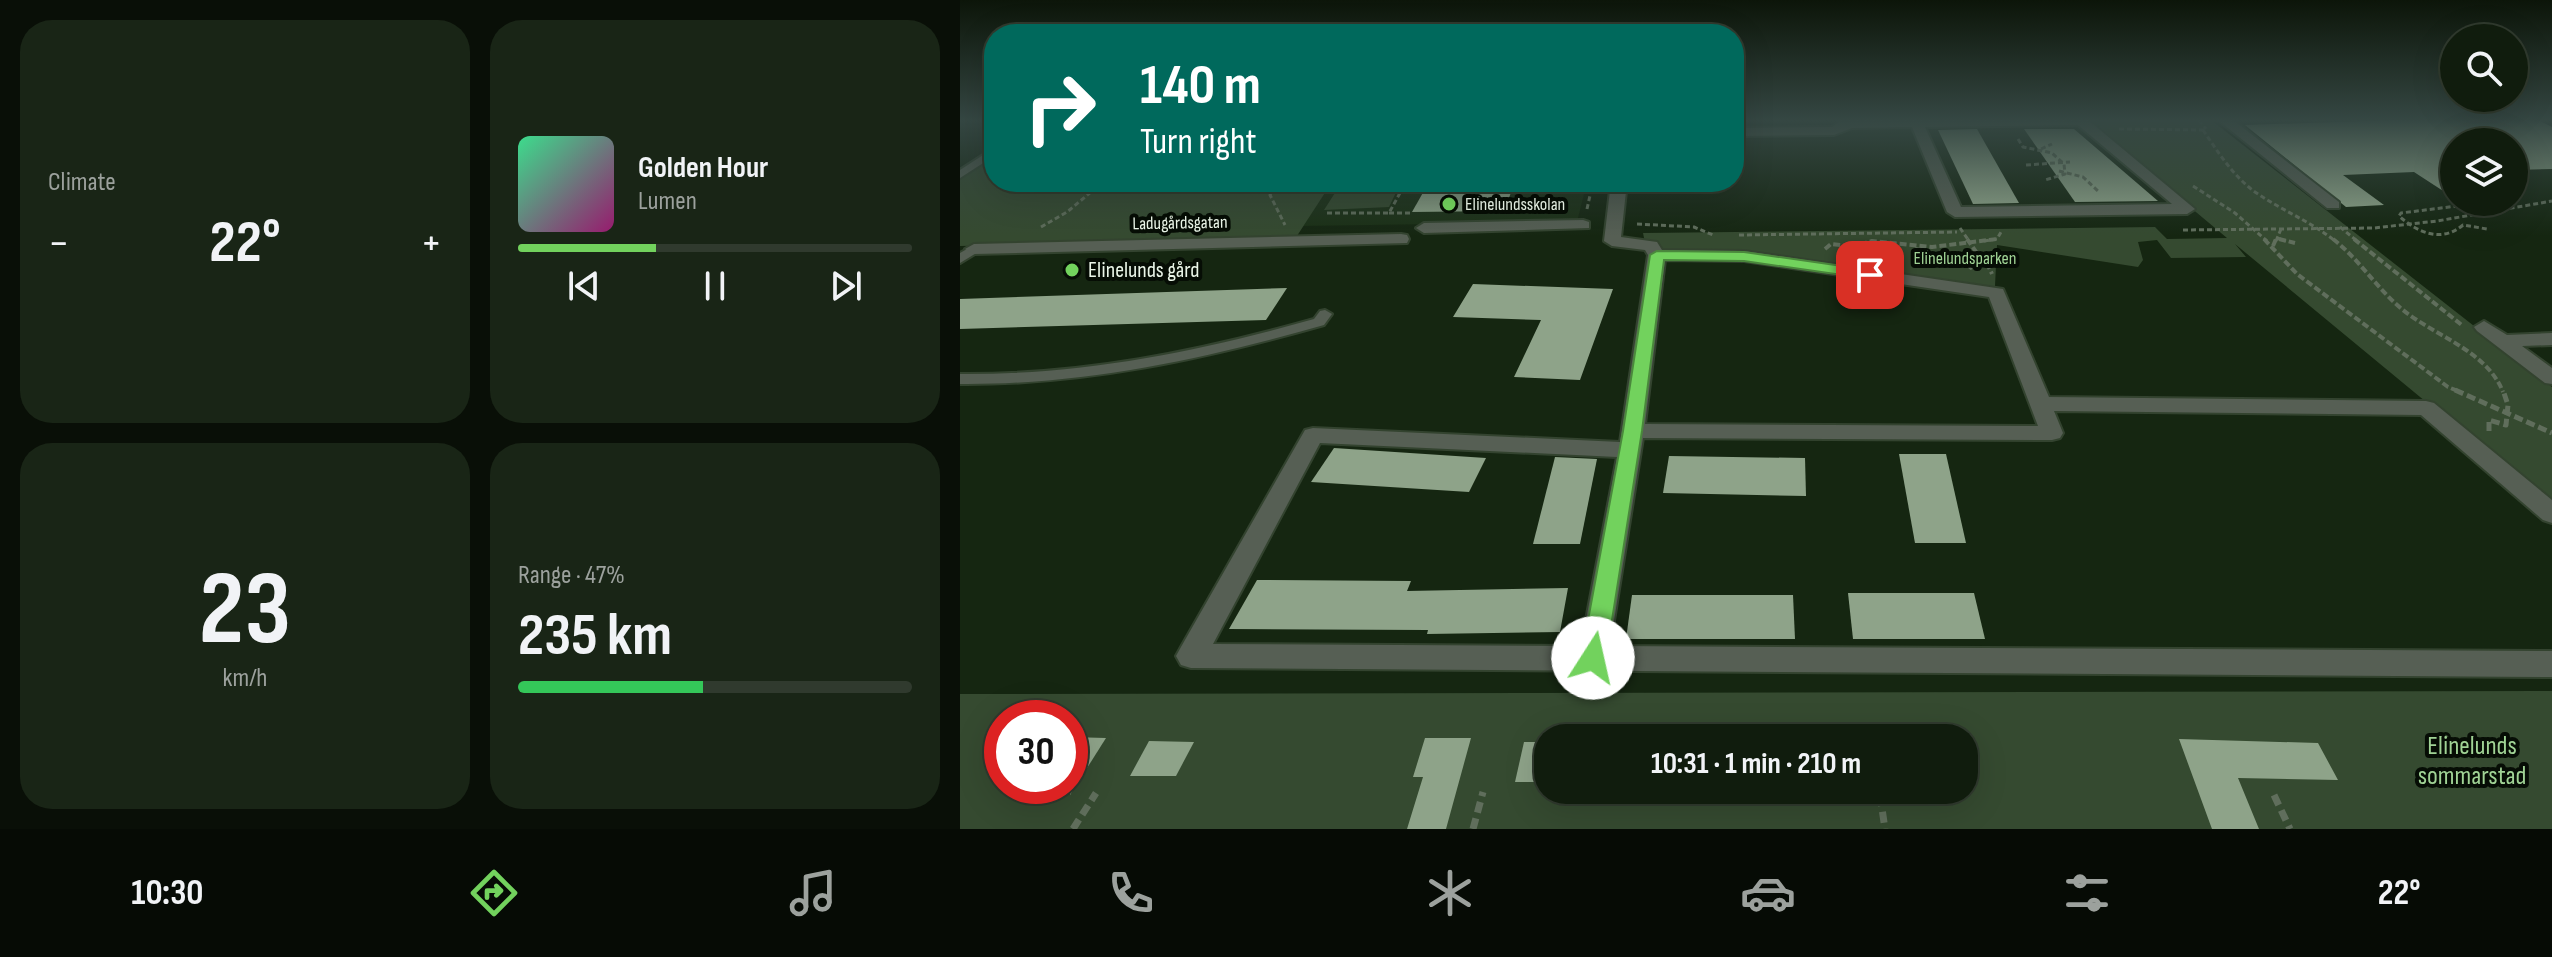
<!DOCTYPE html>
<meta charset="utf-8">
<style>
body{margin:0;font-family:"Sofia Sans Condensed",sans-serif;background:#192516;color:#f1f3f6;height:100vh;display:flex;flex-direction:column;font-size:30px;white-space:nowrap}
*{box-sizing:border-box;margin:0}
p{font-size:26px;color:#9ca19d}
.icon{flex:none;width:44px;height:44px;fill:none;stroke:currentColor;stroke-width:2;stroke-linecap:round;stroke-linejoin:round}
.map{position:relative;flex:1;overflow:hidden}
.side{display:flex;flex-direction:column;gap:20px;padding:20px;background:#090f07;width:960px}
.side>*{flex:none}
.hud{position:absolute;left:24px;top:24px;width:760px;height:168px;border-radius:32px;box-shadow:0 8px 32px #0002,0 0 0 2px #303a2e;background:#00695c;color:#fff;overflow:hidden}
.fabs{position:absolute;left:1480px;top:24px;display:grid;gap:16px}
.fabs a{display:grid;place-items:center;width:88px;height:88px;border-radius:50%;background:#101c0d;box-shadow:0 8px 32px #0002,0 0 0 2px #303a2e;font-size:40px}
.speed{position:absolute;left:24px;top:700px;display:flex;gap:16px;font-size:40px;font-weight:700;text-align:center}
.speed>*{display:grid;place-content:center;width:104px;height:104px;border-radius:50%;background:#101c0d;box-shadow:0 8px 32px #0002,0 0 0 2px #303a2e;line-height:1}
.speed .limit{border:12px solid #d22;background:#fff;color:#111}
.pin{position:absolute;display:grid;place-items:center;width:68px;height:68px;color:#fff;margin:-34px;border-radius:16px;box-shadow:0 4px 12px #0006}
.me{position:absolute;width:88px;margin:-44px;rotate:10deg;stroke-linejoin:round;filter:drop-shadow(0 0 6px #0008)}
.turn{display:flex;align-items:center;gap:28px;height:168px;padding:0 24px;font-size:36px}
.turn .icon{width:104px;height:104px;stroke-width:2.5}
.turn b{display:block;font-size:56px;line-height:68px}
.big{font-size:60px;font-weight:700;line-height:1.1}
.side .card{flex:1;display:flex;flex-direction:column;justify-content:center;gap:12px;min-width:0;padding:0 28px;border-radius:32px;background:#192516}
.side .dial{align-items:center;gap:0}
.dial b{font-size:104px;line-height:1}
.song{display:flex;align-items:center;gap:24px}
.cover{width:96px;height:96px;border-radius:12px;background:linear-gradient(135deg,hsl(150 70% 55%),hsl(320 70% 35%))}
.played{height:8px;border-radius:4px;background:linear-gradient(90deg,#72d25d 35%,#303a2e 35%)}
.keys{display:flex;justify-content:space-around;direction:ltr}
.heat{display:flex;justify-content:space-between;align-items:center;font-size:44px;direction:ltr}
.charge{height:12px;border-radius:6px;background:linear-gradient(90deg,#34c759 47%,#303a2e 0)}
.side .tiles{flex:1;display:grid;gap:20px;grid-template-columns:repeat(2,1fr)}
.trip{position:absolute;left:574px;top:724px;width:444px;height:80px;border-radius:32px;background:#101c0d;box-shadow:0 8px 32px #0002,0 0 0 2px #303a2e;font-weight:700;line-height:80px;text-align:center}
.dock{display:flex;height:128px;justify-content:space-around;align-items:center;background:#060b05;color:#9ca19d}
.dock .icon{width:56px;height:56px}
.dock .on{color:#72d25d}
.dock b{font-size:36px;color:#f1f3f6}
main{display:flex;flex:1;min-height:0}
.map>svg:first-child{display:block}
.built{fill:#1b3016}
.green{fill:#354a30;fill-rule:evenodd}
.building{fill:#8ea389}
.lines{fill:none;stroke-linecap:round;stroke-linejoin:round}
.service-casing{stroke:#33432f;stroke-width:4}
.minor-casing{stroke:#33432f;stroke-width:4}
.path-far3{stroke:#606e5c;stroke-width:3;stroke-dasharray:5 3;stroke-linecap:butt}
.path-far2{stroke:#606e5c;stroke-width:4;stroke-dasharray:7 3;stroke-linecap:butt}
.path-far1{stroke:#606e5c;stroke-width:5;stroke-dasharray:9 4;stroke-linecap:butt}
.path{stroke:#606e5c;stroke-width:7;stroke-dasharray:11 6;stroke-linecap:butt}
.service{fill:#565f54;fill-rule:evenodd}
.minor{fill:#565f54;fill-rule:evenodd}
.route{fill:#72d25d;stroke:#4a883c;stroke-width:2}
.poi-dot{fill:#72d25d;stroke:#060d05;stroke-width:3}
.labels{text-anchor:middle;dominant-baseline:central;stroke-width:8;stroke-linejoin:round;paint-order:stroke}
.far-poi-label{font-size:18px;fill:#ebf6e9;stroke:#060d05;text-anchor:start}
.far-street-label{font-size:18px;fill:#ebf6e9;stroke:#060d05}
.far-park-label{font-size:18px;fill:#a0d395;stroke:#060d05}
.poi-label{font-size:22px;fill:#ebf6e9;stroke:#060d05;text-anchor:start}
.near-park-label{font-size:26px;fill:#a0d395;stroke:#060d05}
</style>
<main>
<section class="side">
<div class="tiles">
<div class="card"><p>Climate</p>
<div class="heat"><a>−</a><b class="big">22°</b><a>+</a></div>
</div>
<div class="card">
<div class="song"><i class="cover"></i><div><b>Golden Hour</b><p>Lumen</p></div></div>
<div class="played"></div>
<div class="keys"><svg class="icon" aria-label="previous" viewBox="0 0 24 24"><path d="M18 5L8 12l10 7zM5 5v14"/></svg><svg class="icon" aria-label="pause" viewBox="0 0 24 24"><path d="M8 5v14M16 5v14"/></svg><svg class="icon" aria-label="next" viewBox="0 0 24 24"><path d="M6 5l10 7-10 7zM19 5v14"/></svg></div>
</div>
<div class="card dial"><b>23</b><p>km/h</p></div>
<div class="card"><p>Range · 47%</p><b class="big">235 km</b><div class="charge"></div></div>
</div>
</section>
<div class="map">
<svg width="1592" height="829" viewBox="0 0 1592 829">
<rect width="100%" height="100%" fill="#152611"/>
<path class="built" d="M371,182H627L617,222L343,226Z"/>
<g class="green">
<path d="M1126,120H1251L1592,387V506L1275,244L1286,257L1211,258L1197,240L1178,242L1183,260L1178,267L1037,245L1035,286L1018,292L764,255L687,253L683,233L1195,227L1207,239L1267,238Z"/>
<path d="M34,154V182H372L335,239L0,246V179Z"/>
<path d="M382,182H441L429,207L364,210Z"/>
<path d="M1592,691V829H0V694ZM42,718H110V786H42ZM588,738H1004V790H588Z"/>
</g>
<g class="building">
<path d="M1437,120H1578L1592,127V169L1554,170V142H1494V198L1454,172L1383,175L1424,205L1386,207L1285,125Z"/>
<path d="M1017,129L1059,203L1013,204L978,130Z"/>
<path d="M1064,129H1114L1198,201L1115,202Z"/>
<path d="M469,182H555L544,211L452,212Z"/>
<path d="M513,284L653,289L620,380L554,377L581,320L493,317Z"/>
<path d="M327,288L306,320L0,329V299Z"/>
<path d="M374,448L526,458L509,492L351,482Z"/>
<path d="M939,454H986L1006,543H955Z"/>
<path d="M709,456L845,458L846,496L703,493Z"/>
<path d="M595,457L637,459L620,544H573Z"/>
<path d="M297,580L451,581L447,591L608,588L600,632L467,634L468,630L269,629Z"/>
<path d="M888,593H1014L1025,639H893Z"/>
<path d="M672,595H833L835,639H666Z"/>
<path d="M110,737L146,738L110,795Z"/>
<path d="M465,738H511L486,829H447L463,777H453Z"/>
<path d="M1219,739L1358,743L1378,780L1278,778L1299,829H1252Z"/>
<path d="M189,741L234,742L216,776H170Z"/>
<path d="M564,742H588V782H555Z"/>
</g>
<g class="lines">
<g class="service-casing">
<g id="service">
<path d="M34,148V156L0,178V170Z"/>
<path d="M14,245L18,246V252L0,263V253Z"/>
<path d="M365,310L372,314L364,325C244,359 125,385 0,384V374C122,375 237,352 354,319L360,311Z"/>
</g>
</g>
<g class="minor-casing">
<g id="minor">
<path d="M882,120H1128L1235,209L1227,214L995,217L987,212L952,127L892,128L874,135L774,136V128L872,127ZM1118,125L1212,204L1001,207L965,127Z"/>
<path d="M1258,120H1273L1379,202V208H1367Z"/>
<path d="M651,182H667L661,237L697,242L702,250L784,251L1043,289L1089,397L1466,401L1474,403L1592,500V523L1583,520L1461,415L1094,411L1103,433L1100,438L1092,440L683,438L650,646L1592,651V677L231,668L221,665L216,656L221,647L345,430L353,428L660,442L688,255L685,250L652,246L644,241ZM705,260L784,261L1029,297L1078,426L685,424ZM360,443L657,457L621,646L253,644Z"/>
<path d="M623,220L629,222V228L464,233L456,228L464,223Z"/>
<path d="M441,234L447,235L449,239L447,243L14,254L5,249L14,244Z"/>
<path d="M1524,321L1547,335L1592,333V345L1562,346L1592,368V384L1585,383L1517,331L1514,327Z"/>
</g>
</g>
<g class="path-far3">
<path d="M1239,120L1246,129"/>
<path d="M1159,129L1245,130"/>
<path d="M1243,130C1258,152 1273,176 1295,192C1321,210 1350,221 1375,241"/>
<path d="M1058,139L1063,147L1092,153L1104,164L1105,174L1085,180"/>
<path d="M1081,149L1092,144"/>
<path d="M1066,165L1110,162"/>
<path d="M1099,171L1123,177L1139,192"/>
<path d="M322,182L310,195L325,225"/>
<path d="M561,185L596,184"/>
<path d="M1233,186L1275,213L1307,241"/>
<path d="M559,207L554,202L561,182"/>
<path d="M627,209L633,182"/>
<path d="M1522,209L1505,205L1441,213L1439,216C1458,233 1482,243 1503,225L1527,229"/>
<path d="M367,213H429L446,182"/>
<path d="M429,213H453"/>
<path d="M677,224L734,227L753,235"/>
<path d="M81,227L107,212L143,182"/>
<path d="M1380,227L1397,241"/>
<path d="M1000,228L1009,241"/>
<path d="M1223,230L1414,228L1477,221L1592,201"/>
<path d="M779,235L997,232"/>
<path d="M1317,238L1326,241"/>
<path d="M1024,241L1037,239L1041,232"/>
<path d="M1316,241L1321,229"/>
</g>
<g class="path-far2">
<path d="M1007,239L1019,256L1008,271"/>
<path d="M1304,239L1337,274L1488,387L1500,392"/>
<path d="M1319,239L1335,243"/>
<path d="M1373,239C1400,260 1417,289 1443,310C1475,336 1527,351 1543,392"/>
<path d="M1394,239L1503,326"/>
<path d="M1313,246L1316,239"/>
<path d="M865,249L871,244L888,246"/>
<path d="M881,250L912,241L972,247L1037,239"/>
<path d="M1018,259L1026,261L1032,274"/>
<path d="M954,264L958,245"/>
</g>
<g class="path-far1">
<path d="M1495,390L1592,433"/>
<path d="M1529,431V420L1546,425L1548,405L1543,390"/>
</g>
<g class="path">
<path d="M920,795L925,829"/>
<path d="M1314,795L1330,829"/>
<path d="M113,829L136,793"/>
<path d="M513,829L523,792"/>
</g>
<use href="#service" class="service"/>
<use href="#minor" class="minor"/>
</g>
<linearGradient id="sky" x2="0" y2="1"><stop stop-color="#0c1509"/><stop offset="0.51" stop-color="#354743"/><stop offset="1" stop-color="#354743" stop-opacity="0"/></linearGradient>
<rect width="1592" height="236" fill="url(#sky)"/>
<path class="route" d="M697,251L784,252L910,270L918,275L910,279L784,261L704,260L682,431L646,658L642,666L633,669L625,666L621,658L663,431L690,255Z"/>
<g class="poi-dot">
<circle cx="489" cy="204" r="8"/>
<circle cx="112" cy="270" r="8"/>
</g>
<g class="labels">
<g class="far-poi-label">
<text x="505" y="204">Elinelundsskolan</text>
</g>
<g class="far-street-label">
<text transform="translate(220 223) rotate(-1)">Ladugårdsgatan</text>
</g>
<g class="far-park-label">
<text x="1005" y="258">Elinelundsparken</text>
</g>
<g class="poi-label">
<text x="128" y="270">Elinelunds gård</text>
</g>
<g class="near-park-label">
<text x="1512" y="746">Elinelunds<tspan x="1512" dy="30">sommarstad</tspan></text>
</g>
</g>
</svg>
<div class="fabs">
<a><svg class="icon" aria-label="search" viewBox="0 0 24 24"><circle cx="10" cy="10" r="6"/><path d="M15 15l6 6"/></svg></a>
<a><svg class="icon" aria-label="layers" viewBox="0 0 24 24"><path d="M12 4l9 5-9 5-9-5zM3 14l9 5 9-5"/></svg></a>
</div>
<div class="speed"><div class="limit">30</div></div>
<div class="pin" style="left:910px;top:275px;background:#d93025"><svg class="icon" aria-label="arrive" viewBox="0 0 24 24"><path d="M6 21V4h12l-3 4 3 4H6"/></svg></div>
<svg class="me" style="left:633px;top:658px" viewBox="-20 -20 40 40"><circle r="19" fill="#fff"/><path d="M0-13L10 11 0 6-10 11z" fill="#72d25d"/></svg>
<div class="trip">10:31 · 1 min · 210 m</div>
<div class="hud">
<div class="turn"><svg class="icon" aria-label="right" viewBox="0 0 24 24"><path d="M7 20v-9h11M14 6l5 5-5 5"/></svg><div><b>140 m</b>Turn right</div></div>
</div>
</div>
</main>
<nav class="dock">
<b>10:30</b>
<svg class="icon on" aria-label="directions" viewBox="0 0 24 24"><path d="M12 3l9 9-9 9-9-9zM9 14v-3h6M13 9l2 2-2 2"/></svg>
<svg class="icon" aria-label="music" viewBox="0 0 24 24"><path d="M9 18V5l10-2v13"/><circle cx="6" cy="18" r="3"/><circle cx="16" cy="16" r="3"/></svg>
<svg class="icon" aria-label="phone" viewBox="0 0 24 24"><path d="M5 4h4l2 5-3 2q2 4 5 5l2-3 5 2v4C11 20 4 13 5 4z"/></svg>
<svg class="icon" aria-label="climate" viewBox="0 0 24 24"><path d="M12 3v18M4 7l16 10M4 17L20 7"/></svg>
<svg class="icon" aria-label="car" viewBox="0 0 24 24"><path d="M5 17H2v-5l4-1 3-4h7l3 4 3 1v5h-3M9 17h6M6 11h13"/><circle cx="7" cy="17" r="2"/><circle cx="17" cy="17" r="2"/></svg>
<svg class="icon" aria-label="filters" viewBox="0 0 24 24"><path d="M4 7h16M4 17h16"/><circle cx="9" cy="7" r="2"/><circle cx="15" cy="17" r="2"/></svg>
<b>22°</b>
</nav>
